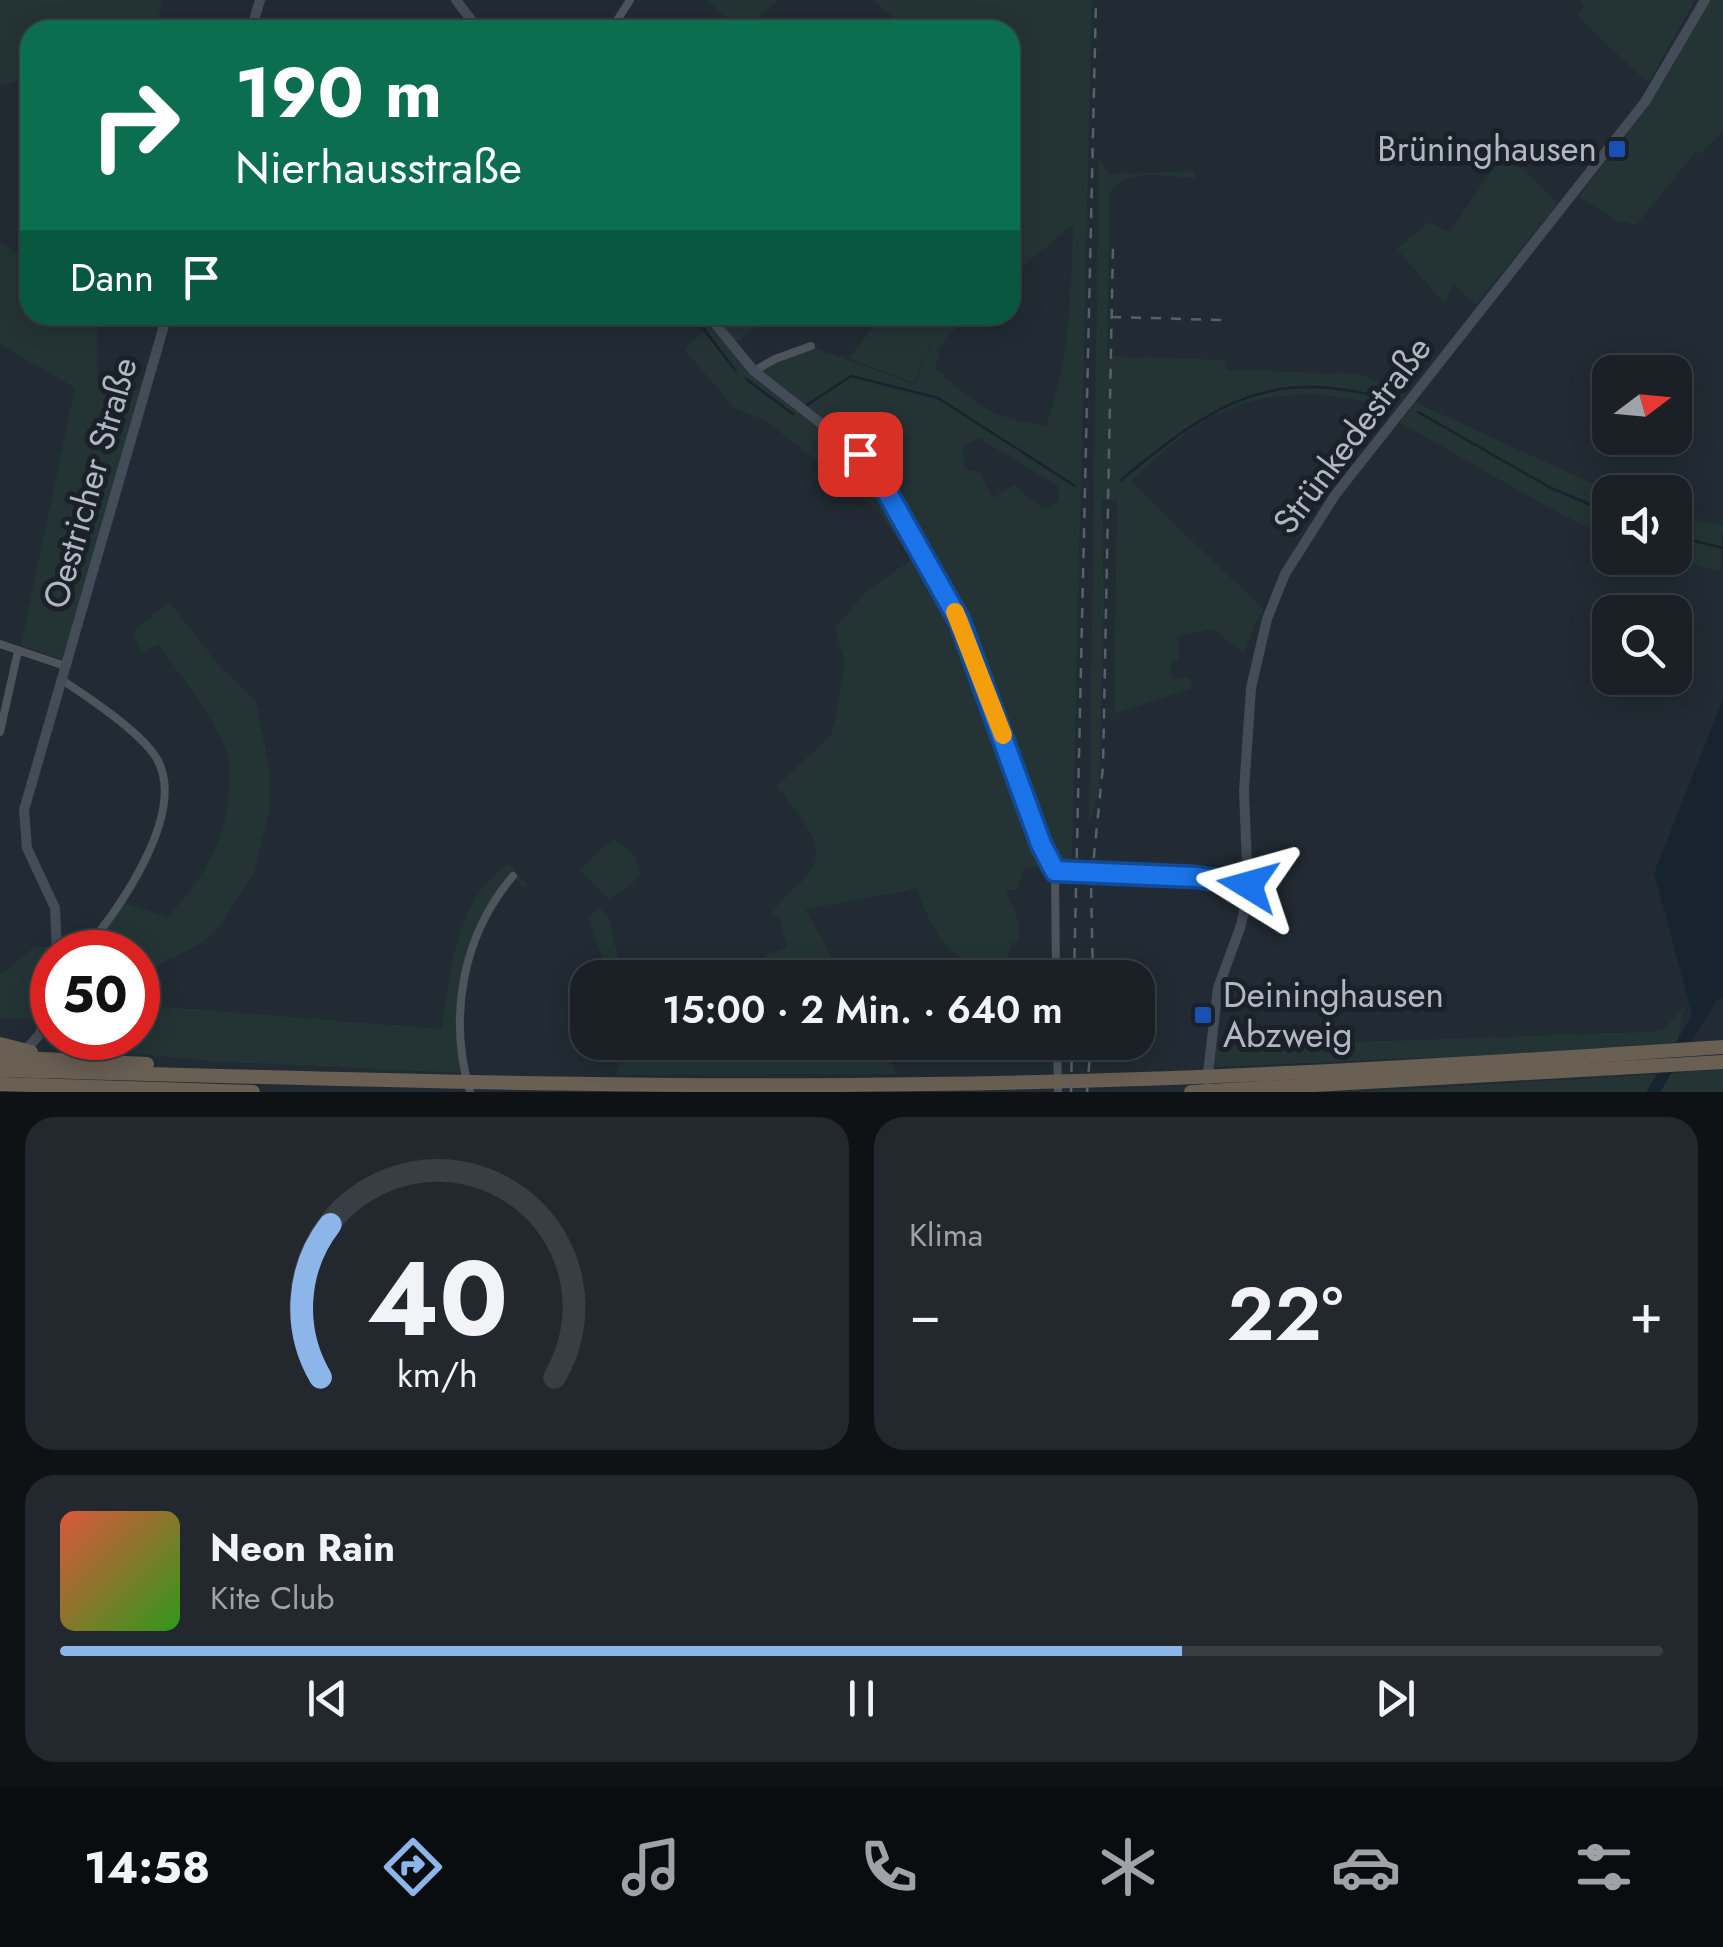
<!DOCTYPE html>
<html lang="de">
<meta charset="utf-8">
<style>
body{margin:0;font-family:Jost,sans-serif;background:#23282e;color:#f1f3f6;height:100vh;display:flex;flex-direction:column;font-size:38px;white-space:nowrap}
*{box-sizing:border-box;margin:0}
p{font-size:32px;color:#9fa3a7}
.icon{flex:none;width:55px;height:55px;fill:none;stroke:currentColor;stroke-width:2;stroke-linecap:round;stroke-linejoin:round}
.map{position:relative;height:1092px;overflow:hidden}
.side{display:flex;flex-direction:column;gap:25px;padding:25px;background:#0e1215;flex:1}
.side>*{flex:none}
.guide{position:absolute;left:20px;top:20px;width:1000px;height:305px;border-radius:30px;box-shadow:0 5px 25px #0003,0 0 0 2px #383e43;background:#0b6e4f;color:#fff;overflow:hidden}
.needle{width:65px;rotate:74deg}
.buttons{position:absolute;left:1592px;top:355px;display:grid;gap:20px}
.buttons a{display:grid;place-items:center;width:100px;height:100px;border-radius:20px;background:#1a2026;box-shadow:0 5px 25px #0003,0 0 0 2px #383e43;font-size:50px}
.speed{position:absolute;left:30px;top:930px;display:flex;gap:20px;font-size:50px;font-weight:700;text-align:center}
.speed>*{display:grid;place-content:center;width:130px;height:130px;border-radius:50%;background:#1a2026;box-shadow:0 5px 25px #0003,0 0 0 2px #383e43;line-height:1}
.speed .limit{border:15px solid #d22;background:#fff;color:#111}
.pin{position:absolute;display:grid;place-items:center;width:85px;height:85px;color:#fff;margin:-42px;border-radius:20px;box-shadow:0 5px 15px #0006}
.me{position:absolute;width:110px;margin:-55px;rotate:278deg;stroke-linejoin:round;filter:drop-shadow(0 0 8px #0008)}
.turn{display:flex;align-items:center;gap:35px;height:210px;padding:0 50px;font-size:45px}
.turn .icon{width:130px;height:130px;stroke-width:2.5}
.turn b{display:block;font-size:70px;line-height:85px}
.then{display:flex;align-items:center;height:95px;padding:0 50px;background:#0003;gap:20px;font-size:38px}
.big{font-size:75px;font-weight:600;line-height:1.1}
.side .tile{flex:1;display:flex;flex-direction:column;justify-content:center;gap:15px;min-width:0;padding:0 35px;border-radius:30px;background:#23282e}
.side .dial{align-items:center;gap:0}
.dial svg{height:260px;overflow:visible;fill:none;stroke:#383e43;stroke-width:7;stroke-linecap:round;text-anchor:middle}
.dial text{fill:#f1f3f6;stroke:none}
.song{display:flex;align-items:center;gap:30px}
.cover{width:120px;height:120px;border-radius:15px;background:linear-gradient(135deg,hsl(10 70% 55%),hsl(110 70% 35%))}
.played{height:10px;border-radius:5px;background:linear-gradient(90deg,#8cb6e9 70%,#383e43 70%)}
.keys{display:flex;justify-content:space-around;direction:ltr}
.heat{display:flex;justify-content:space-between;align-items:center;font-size:55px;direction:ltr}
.side .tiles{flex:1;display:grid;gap:25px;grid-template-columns:1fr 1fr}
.tile:last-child{grid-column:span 2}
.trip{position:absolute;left:570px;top:960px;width:585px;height:100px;border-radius:30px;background:#1a2026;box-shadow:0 5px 25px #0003,0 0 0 2px #383e43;font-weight:600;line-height:100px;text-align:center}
.dock{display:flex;height:160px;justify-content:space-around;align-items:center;background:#0a0d0f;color:#9fa3a7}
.dock .icon{width:70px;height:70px}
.dock .active{color:#8cb6e9}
.dock b{font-size:45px;color:#f1f3f6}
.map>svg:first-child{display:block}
.green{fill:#243435;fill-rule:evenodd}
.water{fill:#17232f}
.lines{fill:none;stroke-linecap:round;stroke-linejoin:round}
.stream{stroke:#17232f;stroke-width:2.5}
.river{stroke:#17232f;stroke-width:12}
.street{stroke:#4d545c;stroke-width:8}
.secondary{stroke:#444c57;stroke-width:10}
.highway{stroke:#695f53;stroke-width:14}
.rail{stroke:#57616b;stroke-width:2.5;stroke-dasharray:10 10;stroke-linecap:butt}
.route-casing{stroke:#114b97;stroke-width:25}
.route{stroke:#1a73e8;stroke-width:18}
.slow{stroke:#f59e0b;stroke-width:18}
.transit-dot{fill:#1a4fb4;stroke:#1b2129;stroke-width:4}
.labels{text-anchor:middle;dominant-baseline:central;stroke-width:10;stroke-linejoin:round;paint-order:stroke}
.poi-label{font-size:35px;fill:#afb7c1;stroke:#1b2129;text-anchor:end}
.street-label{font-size:35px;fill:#afb7c1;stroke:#1b2129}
</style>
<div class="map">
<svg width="1723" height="1092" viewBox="0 0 1723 1092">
<rect width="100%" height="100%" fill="#222b33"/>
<g class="green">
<path d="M0,0H162L156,30H30V77L0,86Z"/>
<path d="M708,0H777L747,30H739Z"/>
<path d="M872,0H1092L1072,865L1060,861L1054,854L972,638L952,594L900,506L902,498L891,505L955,618L1042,860L1039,866L1023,869L1017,890L1006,891L1017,917L1019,938L1009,949L1008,968L986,977C944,950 934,935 917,889L805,909L843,977H752L768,971L765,955L787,948L779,915L770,916C781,899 794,890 807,876C834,847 793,809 777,786L832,734L845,664L835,628L867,591L911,560L878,510L765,420L735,409L684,349L714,322L708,315H768L734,346L754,371L811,346L915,385L932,339L914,383L849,358L877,322L872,315H967L941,345L935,368C976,405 990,418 1046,426C1070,360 1071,294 1073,224L1010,278V30H909ZM979,438L1058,486L1059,501L1043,509L1014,485L992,498L979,471L964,470L963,446Z"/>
<path d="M1579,0H1695L1650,80L1646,81L1577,16L1584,6Z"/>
<path d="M1711,0H1723V131L1701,154L1696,151L1636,225L1618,221L1579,197L1648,107Z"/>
<path d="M1504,152L1558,203L1476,304L1454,285L1444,303L1397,249L1429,222L1450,232Z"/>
<path d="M1099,158L1109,174L1193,171L1196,178C1167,177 1128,166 1110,193L1107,356L1225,360L1227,370L1358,374L1406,393L1394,410C1332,389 1263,387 1204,421C1177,437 1154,461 1130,481L1264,610L1255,623L1244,654L1214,629L1177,636L1179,658L1170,666L1173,679L1189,677L1193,688L1114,714L1117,499L1102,500L1104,595L1099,791L1089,823Z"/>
<path d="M0,243L30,260V315H97V379L141,392L62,660L21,645L75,388L0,344Z"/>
<path d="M1415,402L1610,492V538C1537,505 1471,461 1400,423Z"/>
<path d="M1675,516L1723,525L1720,571L1660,558H1675Z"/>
<path d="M169,601L220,667L256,701L270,775V808L255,870L223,922L202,943L138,975V952H85L123,902L168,917C203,879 227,840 229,787C229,777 231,765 228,756C214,716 182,679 159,644L141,654L134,632Z"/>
<path d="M614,838L635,857L641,876L610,900L579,870Z"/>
<path d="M509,864L528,886L525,888L515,878C478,929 440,1010 465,1073L211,1061L71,1048L87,1038H138L140,1005L442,1029C450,974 457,895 509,864Z"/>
<path d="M600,908L610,919L622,977H609L588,918Z"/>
<path d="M34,947H51L50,990L40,1020L0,1018V976Z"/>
<path d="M1684,1007L1677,1042L1531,1053L1214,1067V1047L1649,1032L1664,1029Z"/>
<path d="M620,1042L880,1043L897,1074L617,1075Z"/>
<path d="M1723,1069V1092H1351L1663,1074L1654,1091L1665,1074Z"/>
</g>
<path class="water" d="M1723,699V997L1716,1001L1693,1039L1679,1040L1692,1015L1654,873Z"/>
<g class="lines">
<g class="stream">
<path d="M695,318L736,371"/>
<path d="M746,379L793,414"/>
<path d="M807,405L851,376L938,398L1075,486"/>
<path d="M1418,412L1551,488L1610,513"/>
<path d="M833,423L869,451L888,473"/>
<path d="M1121,480C1213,404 1271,364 1393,401"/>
<path d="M1675,536L1723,548"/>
</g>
<path class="river" d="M1653,1092L1693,1026"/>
<g class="street">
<path d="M611,30L630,0"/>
<path d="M754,371L775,359L811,346"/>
<path d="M0,644L65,666"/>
<path d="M62,680C88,697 141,732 157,759C188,814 117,912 83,952"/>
<path d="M0,732L18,651"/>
<path d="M1055,871L1056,978"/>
<path d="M1057,1042L1058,1092"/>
<path d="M470,1092C448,1017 462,936 513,876"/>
</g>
<g class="secondary">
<path d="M456,0L479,30"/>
<path d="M251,30L260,0"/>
<path d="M708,315L754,371L860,454L879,478L960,622L1049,863L1055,871L1196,877L1249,885"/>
<path d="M57,952L55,908L27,848L24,810L167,315"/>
<path d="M24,1052L39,1035L52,1007"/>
<path d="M1207,1081L1218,988L1241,925L1248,891L1244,791L1251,688L1267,619L1285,574L1335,495L1645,102L1705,0"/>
</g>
<g class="highway">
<path d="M0,1044L31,1052"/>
<path d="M0,1057L147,1064"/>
<path d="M0,1070C309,1078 618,1089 927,1084C1193,1081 1458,1065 1723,1047"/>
<path d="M0,1084L253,1092"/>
<path d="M1191,1092L1723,1062"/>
</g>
<g class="rail">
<path d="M1111,317L1222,320"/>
<path d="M1074,978L1096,0"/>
<path d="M1093,978L1091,885L1103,766L1113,245"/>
<path d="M1071,1092L1072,1042"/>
<path d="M1087,1092L1091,1042"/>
</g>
</g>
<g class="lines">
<g class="route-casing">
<path id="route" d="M860,454L879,478L960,622L1041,844L1055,871L1196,877L1248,885"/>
</g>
<use href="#route" class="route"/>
<path class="slow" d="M955,612L1003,735"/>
</g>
<g class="transit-dot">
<rect x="1607" y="139" width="20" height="20" rx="5"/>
<rect x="1193" y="1005" width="20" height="20" rx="5"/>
</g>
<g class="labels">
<g class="poi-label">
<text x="1597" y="149">Brüninghausen</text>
<text x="1223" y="995" text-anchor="start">Deininghausen<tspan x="1223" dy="40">Abzweig</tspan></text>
</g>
<g class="street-label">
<text transform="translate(1352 435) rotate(-53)">Strünkedestraße</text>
<text transform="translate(90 483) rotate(-74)">Oestricher Straße</text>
</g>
</g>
</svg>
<div class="buttons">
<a><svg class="needle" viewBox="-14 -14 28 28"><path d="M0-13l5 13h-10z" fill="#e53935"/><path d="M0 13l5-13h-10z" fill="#9fa3a7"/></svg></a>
<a><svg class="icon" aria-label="sound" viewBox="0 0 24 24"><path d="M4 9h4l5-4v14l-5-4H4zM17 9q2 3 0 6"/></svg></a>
<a><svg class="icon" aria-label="search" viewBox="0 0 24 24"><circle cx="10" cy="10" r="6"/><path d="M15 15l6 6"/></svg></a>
</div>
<div class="speed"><div class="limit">50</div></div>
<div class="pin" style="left:860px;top:454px;background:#d93025"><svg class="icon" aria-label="arrive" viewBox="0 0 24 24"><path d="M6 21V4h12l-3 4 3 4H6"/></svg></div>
<svg class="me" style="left:1248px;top:885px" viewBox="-20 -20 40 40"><path d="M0-17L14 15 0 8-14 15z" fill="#1a73e8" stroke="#fff" stroke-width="4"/></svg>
<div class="trip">15:00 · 2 Min. · 640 m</div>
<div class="guide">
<div class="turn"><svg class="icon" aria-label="right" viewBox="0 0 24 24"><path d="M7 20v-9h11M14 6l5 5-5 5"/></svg><div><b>190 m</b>Nierhausstraße</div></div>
<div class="then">Dann<svg class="icon" aria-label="arrive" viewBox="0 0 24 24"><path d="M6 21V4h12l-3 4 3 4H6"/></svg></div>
</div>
</div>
<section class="side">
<div class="tiles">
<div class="tile dial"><svg viewBox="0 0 100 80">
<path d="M14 69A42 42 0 1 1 86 69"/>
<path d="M14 69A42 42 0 0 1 17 22" stroke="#8cb6e9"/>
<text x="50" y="56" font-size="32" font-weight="700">40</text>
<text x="50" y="72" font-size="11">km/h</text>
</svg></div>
<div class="tile"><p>Klima</p>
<div class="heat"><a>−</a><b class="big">22°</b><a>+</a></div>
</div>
<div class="tile">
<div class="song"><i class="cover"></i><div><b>Neon Rain</b><p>Kite Club</p></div></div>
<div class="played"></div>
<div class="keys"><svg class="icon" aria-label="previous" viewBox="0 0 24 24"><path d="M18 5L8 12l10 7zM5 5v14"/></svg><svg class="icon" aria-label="pause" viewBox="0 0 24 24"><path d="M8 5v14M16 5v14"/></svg><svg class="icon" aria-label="next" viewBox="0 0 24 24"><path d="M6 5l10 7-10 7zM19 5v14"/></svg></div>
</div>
</div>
</section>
<nav class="dock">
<b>14:58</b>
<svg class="icon active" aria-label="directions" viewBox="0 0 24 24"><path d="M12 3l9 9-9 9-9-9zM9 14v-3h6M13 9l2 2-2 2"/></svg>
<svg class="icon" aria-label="music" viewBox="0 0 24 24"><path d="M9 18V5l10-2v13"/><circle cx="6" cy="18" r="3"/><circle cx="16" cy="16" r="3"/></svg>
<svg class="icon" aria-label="phone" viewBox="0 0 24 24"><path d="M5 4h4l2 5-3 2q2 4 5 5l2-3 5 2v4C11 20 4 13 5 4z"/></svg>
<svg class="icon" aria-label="climate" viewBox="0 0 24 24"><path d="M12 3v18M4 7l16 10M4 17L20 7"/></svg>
<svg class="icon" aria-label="car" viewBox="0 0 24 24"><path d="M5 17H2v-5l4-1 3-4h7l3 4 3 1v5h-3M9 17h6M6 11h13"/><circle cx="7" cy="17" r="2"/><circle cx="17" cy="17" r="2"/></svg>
<svg class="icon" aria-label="filters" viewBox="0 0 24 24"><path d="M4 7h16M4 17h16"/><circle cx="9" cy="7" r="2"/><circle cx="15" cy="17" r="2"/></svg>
</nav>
